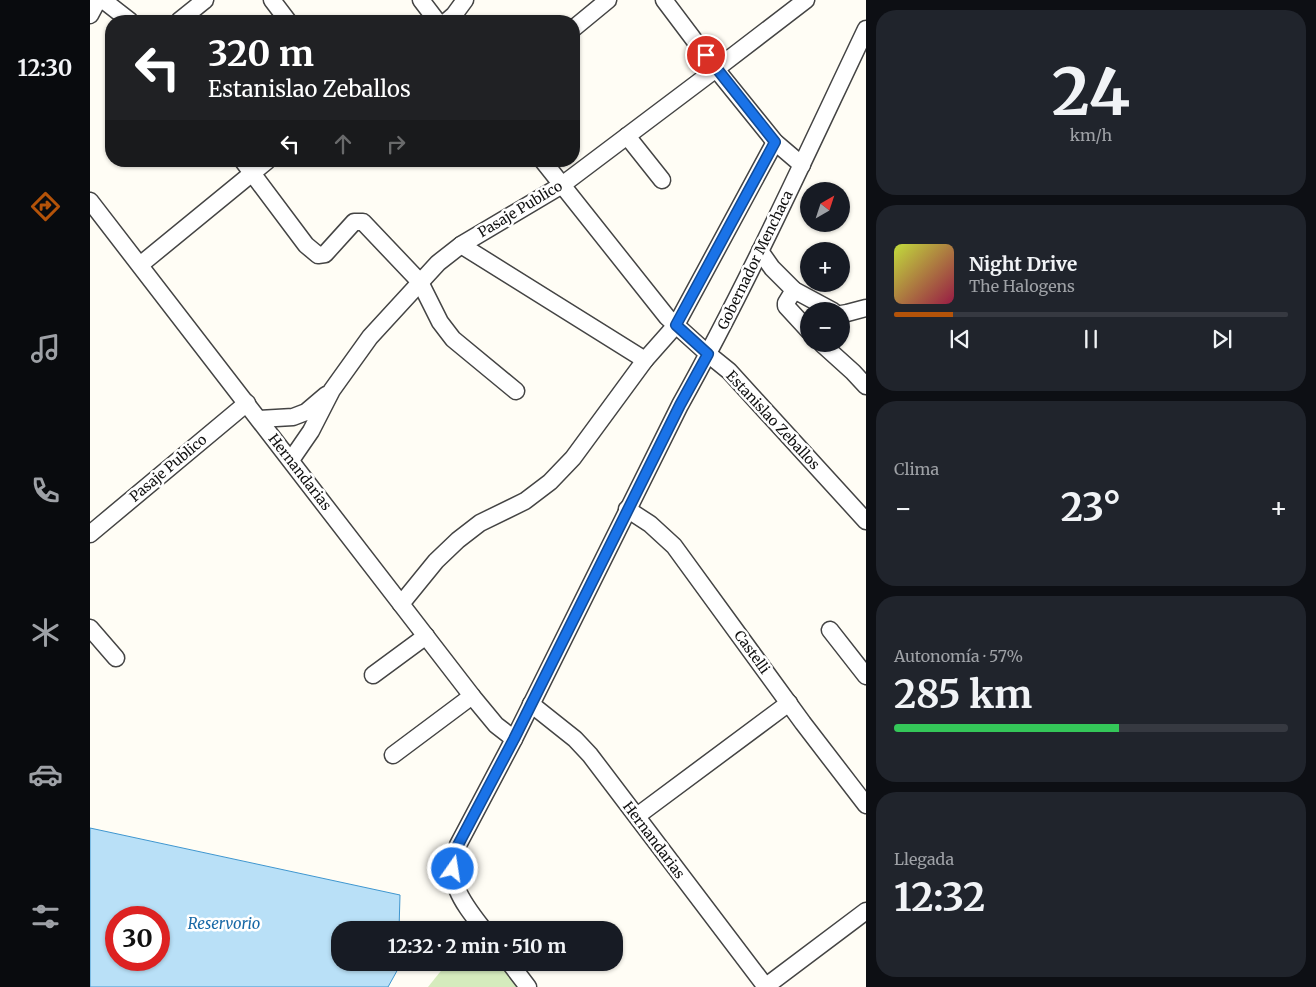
<!DOCTYPE html>
<html lang="es">
<meta charset="utf-8">
<style>
body{margin:0;font-family:Merriweather,serif;background:#20242c;color:#f1f3f6;height:100vh;display:flex;flex-direction:column;font-size:19px;white-space:nowrap}
*{box-sizing:border-box;margin:0}
p{font-size:16px;color:#9ea1a6}
.icon{flex:none;width:28px;height:28px;fill:none;stroke:currentColor;stroke-width:2;stroke-linecap:round;stroke-linejoin:round}
.map{position:relative;flex:1;overflow:hidden}
.panel{display:flex;flex-direction:column;gap:10px;padding:10px;background:#0d0f14;width:450px}
.panel>*{flex:none}
.top-card{position:absolute;left:15px;top:15px;width:475px;height:152px;border-radius:20px;box-shadow:0 1px 4px #0004;background:#202124;color:#fff;overflow:hidden}
.needle{width:32px;rotate:39deg}
.tools{position:absolute;left:710px;top:182px;display:grid;gap:10px}
.tools a{display:grid;place-items:center;width:50px;height:50px;border-radius:50%;background:#171b24;box-shadow:0 1px 4px #0004;font-size:25px}
.speed{position:absolute;left:15px;top:906px;display:flex;gap:10px;font-size:25px;font-weight:700;text-align:center}
.speed>*{display:grid;place-content:center;width:65px;height:65px;border-radius:50%;background:#171b24;box-shadow:0 1px 4px #0004;line-height:1}
.speed .limit{border:8px solid #d22;background:#fff;color:#111}
.pin{position:absolute;display:grid;place-items:center;width:42px;height:42px;color:#fff;margin:-21px;border:2px solid #fff;border-radius:50%;box-shadow:0 1px 5px #0007}
.me{position:absolute;width:55px;margin:-28px;rotate:13deg;stroke-linejoin:round;filter:drop-shadow(0 0 4px #0008)}
.turn{display:flex;align-items:center;gap:18px;height:105px;padding:0 20px;font-size:22px}
.turn .icon{width:65px;height:65px;stroke-width:2.5}
.turn b{display:block;font-size:35px;line-height:42px}
.lanes{display:flex;align-items:center;height:48px;padding:0 20px;background:#0003;justify-content:center;gap:25px;direction:ltr}
.lanes .off{opacity:.35}
.big{font-size:38px;font-weight:700;line-height:1.1}
.panel .card{flex:1;display:flex;flex-direction:column;justify-content:center;gap:8px;min-width:0;padding:0 18px;border-radius:20px;background:#20242c}
.panel .dial{align-items:center;gap:0}
.dial b{font-size:65px;line-height:1}
.song{display:flex;align-items:center;gap:15px}
.cover{width:60px;height:60px;border-radius:8px;background:linear-gradient(135deg,hsl(70 70% 55%),hsl(340 70% 35%))}
.played{height:5px;border-radius:2px;background:linear-gradient(90deg,#b45309 15%,#363941 15%)}
.keys{display:flex;justify-content:space-around;direction:ltr}
.heat{display:flex;justify-content:space-between;align-items:center;font-size:28px;direction:ltr}
.charge{height:8px;border-radius:4px;background:linear-gradient(90deg,#34c759 57%,#363941 0)}
.trip{position:absolute;left:241px;top:921px;width:292px;height:50px;border-radius:20px;background:#171b24;box-shadow:0 1px 4px #0004;font-weight:700;line-height:50px;text-align:center}
main{display:flex;flex:1;min-height:0}
.tabs{display:flex;flex-direction:column;width:90px;justify-content:space-around;align-items:center;background:#090b0e;color:#9ea1a6}
.tabs .icon{width:35px;height:35px}
.tabs .on{color:#b45309}
.tabs b{font-size:22px;color:#f1f3f6}
.map>svg:first-child{display:block}
.green{fill:#d5ebbd}
.water{fill:#b9e0f7;stroke:#3f96cf;fill-rule:evenodd}
.lines{fill:none;stroke-linecap:round;stroke-linejoin:round}
.minor-casing{stroke:#444;stroke-width:19}
.minor{stroke:#fff;stroke-width:16}
.route-casing{stroke:#114b97;stroke-width:12}
.route{stroke:#1a73e8;stroke-width:9}
.labels{text-anchor:middle;dominant-baseline:central;stroke-width:5;stroke-linejoin:round;paint-order:stroke}
.street-label{font-size:14px;fill:#111;stroke:#fff}
.water-label{font-size:15px;font-style:italic;fill:#1768a6;stroke:#fff}
</style>
<main>
<nav class="tabs">
<b>12:30</b>
<svg class="icon on" aria-label="directions" viewBox="0 0 24 24"><path d="M12 3l9 9-9 9-9-9zM9 14v-3h6M13 9l2 2-2 2"/></svg>
<svg class="icon" aria-label="music" viewBox="0 0 24 24"><path d="M9 18V5l10-2v13"/><circle cx="6" cy="18" r="3"/><circle cx="16" cy="16" r="3"/></svg>
<svg class="icon" aria-label="phone" viewBox="0 0 24 24"><path d="M5 4h4l2 5-3 2q2 4 5 5l2-3 5 2v4C11 20 4 13 5 4z"/></svg>
<svg class="icon" aria-label="climate" viewBox="0 0 24 24"><path d="M12 3v18M4 7l16 10M4 17L20 7"/></svg>
<svg class="icon" aria-label="car" viewBox="0 0 24 24"><path d="M5 17H2v-5l4-1 3-4h7l3 4 3 1v5h-3M9 17h6M6 11h13"/><circle cx="7" cy="17" r="2"/><circle cx="17" cy="17" r="2"/></svg>
<svg class="icon" aria-label="filters" viewBox="0 0 24 24"><path d="M4 7h16M4 17h16"/><circle cx="9" cy="7" r="2"/><circle cx="15" cy="17" r="2"/></svg>
</nav>
<div class="map">
<svg width="776" height="987" viewBox="0 0 776 987">
<rect width="100%" height="100%" fill="#fffdf5"/>
<path class="green" d="M358,962L409,963L427,987H338Z"/>
<path class="water" d="M0,828L310,895L309,930H250V962L308,963V969L298,987H0ZM26,918H69V960H26Z"/>
<g class="lines">
<g class="minor-casing">
<g id="minor">
<path d="M13,0L40,21"/>
<path d="M182,0L198,21"/>
<path d="M331,0L347,21"/>
<path d="M574,0L626,69L685,142L712,165"/>
<path d="M0,15L8,0"/>
<path d="M89,21L115,0"/>
<path d="M357,21L364,15L375,0"/>
<path d="M484,28L518,0"/>
<path d="M537,136L572,180"/>
<path d="M153,161L216,245L228,255L235,254L264,222H273L330,282L350,322L363,339L426,391"/>
<path d="M453,161L577,317L618,354L639,371L776,521"/>
<path d="M0,201L382,696L406,725L424,739"/>
<path d="M371,245L555,360"/>
<path d="M670,251L682,268L704,290L743,311"/>
<path d="M50,265L177,161"/>
<path d="M704,290L696,303V306L719,331"/>
<path d="M751,314L757,313L776,308"/>
<path d="M732,344L763,372L776,386"/>
<path d="M169,419L203,417L216,412L236,395"/>
<path d="M201,460L221,431L242,390L280,337L348,263L371,245L472,185L626,69L716,0"/>
<path d="M537,509L560,524L584,546L713,723L776,805"/>
<path d="M0,534L157,403"/>
<path d="M311,604L346,561L368,540L390,523L435,501L460,482L483,458L555,360L586,325L685,142"/>
<path d="M0,628L26,658"/>
<path d="M740,630L776,676"/>
<path d="M283,675L336,636"/>
<path d="M441,704L485,739L500,755L676,987"/>
<path d="M303,755L382,696"/>
<path d="M547,816L699,703"/>
<path d="M394,930C373,903 354,881 368,845L424,739L590,405C658,283 716,155 776,29"/>
<path d="M419,962L438,987"/>
<path d="M675,987L776,911"/>
</g>
</g>
<use href="#minor" class="minor"/>
</g>
<g class="lines">
<g class="route-casing">
<path id="route" d="M363,869L365,854L368,845L424,739L590,405L618,354L586,325L685,142L616,55"/>
</g>
<use href="#route" class="route"/>
</g>
<g class="labels">
<g class="street-label">
<text transform="translate(430 209) rotate(-31)">Pasaje Publico</text>
<text transform="translate(665 260) rotate(-64)">Gobernador Menchaca</text>
<text transform="translate(683 420) rotate(47)">Estanislao Zeballos</text>
<text transform="translate(78 468) rotate(-40)">Pasaje Publico</text>
<text transform="translate(210 472) rotate(52)">Hernandarias</text>
<text transform="translate(662 652) rotate(54)">Castelli</text>
<text transform="translate(564 840) rotate(53)">Hernandarias</text>
</g>
<g class="water-label">
<text x="134" y="923">Reservorio</text>
</g>
</g>
</svg>
<div class="tools">
<a><svg class="needle" viewBox="-14 -14 28 28"><path d="M0-13l5 13h-10z" fill="#e53935"/><path d="M0 13l5-13h-10z" fill="#9ea1a6"/></svg></a>
<a>+</a>
<a>−</a>
</div>
<div class="speed"><div class="limit">30</div></div>
<div class="pin" style="left:616px;top:55px;background:#d93025"><svg class="icon" aria-label="arrive" viewBox="0 0 24 24"><path d="M6 21V4h12l-3 4 3 4H6"/></svg></div>
<svg class="me" style="left:363px;top:869px" viewBox="-20 -20 40 40"><circle r="17" fill="#1a73e8" stroke="#fff" stroke-width="3"/><path d="M0-11L8 9 0 5-8 9z" fill="#fff"/></svg>
<div class="trip">12:32 · 2 min · 510 m</div>
<div class="top-card">
<div class="turn"><svg class="icon" aria-label="left" viewBox="0 0 24 24"><path d="M17 20v-9H6M10 6l-5 5 5 5"/></svg><div><b>320 m</b>Estanislao Zeballos</div></div>
<div class="lanes"><svg class="icon" aria-label="left" viewBox="0 0 24 24"><path d="M17 20v-9H6M10 6l-5 5 5 5"/></svg><svg class="icon off" aria-label="ahead" viewBox="0 0 24 24"><path d="M12 20V5M6 11l6-6 6 6"/></svg><svg class="icon off" aria-label="right" viewBox="0 0 24 24"><path d="M7 20v-9h11M14 6l5 5-5 5"/></svg></div>
</div>
</div>
<section class="panel">
<div class="card dial"><b>24</b><p>km/h</p></div>
<div class="card">
<div class="song"><i class="cover"></i><div><b>Night Drive</b><p>The Halogens</p></div></div>
<div class="played"></div>
<div class="keys"><svg class="icon" aria-label="previous" viewBox="0 0 24 24"><path d="M18 5L8 12l10 7zM5 5v14"/></svg><svg class="icon" aria-label="pause" viewBox="0 0 24 24"><path d="M8 5v14M16 5v14"/></svg><svg class="icon" aria-label="next" viewBox="0 0 24 24"><path d="M6 5l10 7-10 7zM19 5v14"/></svg></div>
</div>
<div class="card"><p>Clima</p>
<div class="heat"><a>−</a><b class="big">23°</b><a>+</a></div>
</div>
<div class="card"><p>Autonomía · 57%</p><b class="big">285 km</b><div class="charge"></div></div>
<div class="card"><p>Llegada</p><b class="big">12:32</b></div>
</section>
</main>
